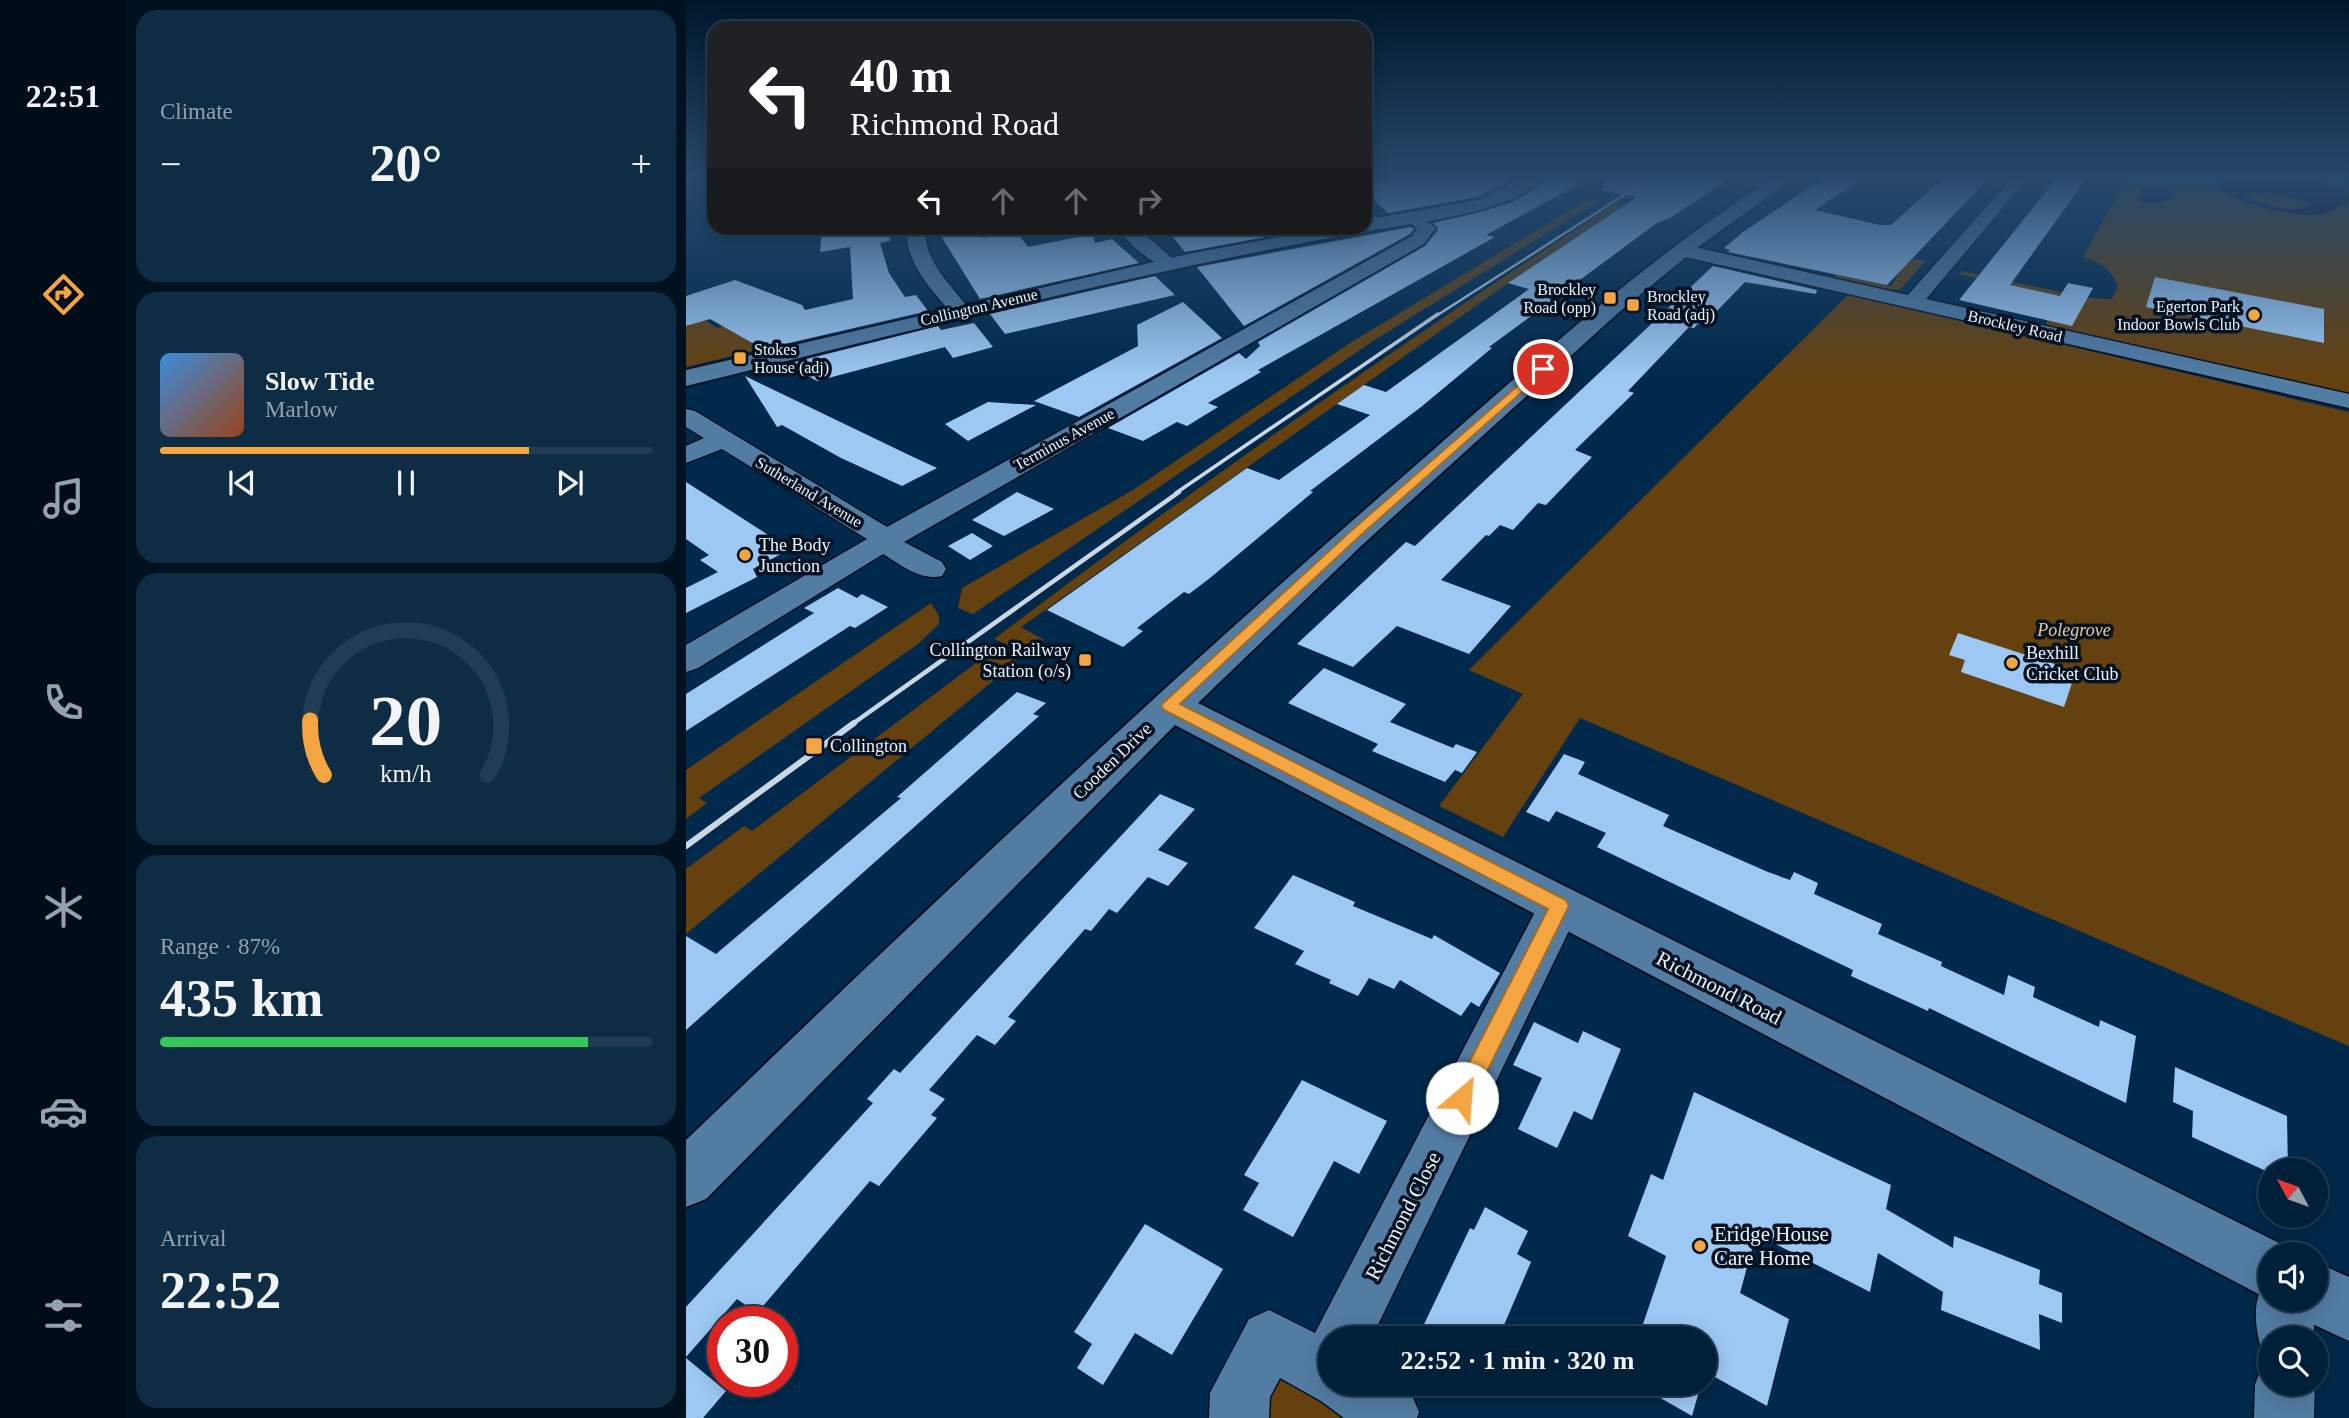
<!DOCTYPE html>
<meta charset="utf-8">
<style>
body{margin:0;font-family:Georgia,serif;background:#0e2c43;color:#f1f3f6;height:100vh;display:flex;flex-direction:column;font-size:26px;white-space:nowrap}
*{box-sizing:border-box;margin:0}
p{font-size:23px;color:#95a2ae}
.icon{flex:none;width:38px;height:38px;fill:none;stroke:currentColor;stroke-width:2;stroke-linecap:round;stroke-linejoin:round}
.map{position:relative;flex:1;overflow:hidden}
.drawer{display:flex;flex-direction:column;gap:10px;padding:10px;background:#00111f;width:560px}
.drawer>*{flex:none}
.hud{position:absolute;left:21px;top:21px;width:665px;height:214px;border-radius:21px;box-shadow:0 4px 18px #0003,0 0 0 2px #223d53;background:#202124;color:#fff;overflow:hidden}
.needle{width:46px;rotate:311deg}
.tools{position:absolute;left:1572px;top:1158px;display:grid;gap:14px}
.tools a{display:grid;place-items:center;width:70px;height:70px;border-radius:50%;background:#001f38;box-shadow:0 4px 18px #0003,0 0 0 2px #223d53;font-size:35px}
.speed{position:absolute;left:21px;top:1306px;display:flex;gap:14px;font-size:35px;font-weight:700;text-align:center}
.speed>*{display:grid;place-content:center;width:91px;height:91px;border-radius:50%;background:#001f38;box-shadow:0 4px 18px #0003,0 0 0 2px #223d53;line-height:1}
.speed .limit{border:10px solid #d22;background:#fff;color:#111}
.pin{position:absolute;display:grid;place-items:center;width:60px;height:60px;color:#fff;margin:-30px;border:4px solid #fff;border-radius:50%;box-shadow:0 2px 7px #0007}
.me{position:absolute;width:77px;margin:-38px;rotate:27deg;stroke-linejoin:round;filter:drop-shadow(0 0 5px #0008)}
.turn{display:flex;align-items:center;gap:24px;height:147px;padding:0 28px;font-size:32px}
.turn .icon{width:91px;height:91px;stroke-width:2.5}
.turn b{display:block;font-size:49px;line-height:60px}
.lanes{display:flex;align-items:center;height:66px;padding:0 28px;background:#0003;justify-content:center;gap:35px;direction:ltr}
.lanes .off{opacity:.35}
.big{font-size:52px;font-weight:800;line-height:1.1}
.drawer .widget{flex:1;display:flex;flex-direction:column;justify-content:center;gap:10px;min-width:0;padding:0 24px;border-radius:21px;background:#0e2c43}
.drawer .dial{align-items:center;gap:0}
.dial svg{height:182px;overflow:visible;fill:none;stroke:#223d53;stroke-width:7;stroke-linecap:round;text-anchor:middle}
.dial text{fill:#f1f3f6;stroke:none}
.song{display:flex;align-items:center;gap:21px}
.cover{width:84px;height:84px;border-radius:10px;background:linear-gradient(135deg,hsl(210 70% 55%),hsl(20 70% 35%))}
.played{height:7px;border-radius:4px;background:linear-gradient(90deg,#f2a541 75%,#223d53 75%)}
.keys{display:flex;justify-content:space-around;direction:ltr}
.heat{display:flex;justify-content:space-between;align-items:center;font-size:38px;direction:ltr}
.charge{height:10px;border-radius:5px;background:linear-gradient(90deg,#34c759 87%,#223d53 0)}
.trip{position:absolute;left:632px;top:1326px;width:399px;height:70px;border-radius:35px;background:#001f38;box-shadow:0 4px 18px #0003,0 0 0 2px #223d53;font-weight:800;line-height:70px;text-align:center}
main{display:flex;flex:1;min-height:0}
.dock{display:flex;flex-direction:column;width:126px;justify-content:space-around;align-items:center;background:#000c16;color:#95a2ae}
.dock .icon{width:49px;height:49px}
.dock .selected{color:#f2a541}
.dock b{font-size:32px;color:#f1f3f6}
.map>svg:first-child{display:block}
.green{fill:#664110}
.water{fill:#220036;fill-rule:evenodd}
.building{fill:#9dc8f3}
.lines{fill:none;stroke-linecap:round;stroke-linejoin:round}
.street-casing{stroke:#011123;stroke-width:3}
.secondary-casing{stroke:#011123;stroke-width:4}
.street{fill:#537ca3;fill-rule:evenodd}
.secondary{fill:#537ca3;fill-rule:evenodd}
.rail-far3{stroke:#cad7e4;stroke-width:2.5}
.rail-far2{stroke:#cad7e4;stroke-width:3.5}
.rail-far1{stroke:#cad7e4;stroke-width:4.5}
.rail{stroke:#cad7e4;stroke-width:6}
.route{fill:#f2a541;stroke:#9d6b2a;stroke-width:2}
.poi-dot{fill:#f2a541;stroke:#031120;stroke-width:2.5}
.labels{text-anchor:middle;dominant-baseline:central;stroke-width:7;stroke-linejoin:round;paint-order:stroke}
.far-poi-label{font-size:16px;fill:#ebf4fd;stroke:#031120;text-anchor:end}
.far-street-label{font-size:16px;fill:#ebf4fd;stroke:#031120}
.poi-label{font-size:18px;fill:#ebf4fd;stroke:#031120;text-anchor:start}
.park-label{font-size:18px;font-style:italic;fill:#f2c798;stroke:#031120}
.street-label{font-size:18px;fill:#ebf4fd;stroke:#031120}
.near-street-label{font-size:21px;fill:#ebf4fd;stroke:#031120}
.near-poi-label{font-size:21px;fill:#ebf4fd;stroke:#031120;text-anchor:start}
</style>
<main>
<nav class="dock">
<b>22:51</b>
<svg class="icon selected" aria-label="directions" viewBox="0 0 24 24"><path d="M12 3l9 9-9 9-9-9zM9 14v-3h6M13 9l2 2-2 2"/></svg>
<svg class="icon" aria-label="music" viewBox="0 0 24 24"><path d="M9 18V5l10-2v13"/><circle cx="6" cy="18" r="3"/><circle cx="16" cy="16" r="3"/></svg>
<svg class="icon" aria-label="phone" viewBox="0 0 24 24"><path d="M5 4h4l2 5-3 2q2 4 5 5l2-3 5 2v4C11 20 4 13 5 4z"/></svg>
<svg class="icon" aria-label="climate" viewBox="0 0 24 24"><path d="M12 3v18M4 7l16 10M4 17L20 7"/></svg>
<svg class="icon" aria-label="car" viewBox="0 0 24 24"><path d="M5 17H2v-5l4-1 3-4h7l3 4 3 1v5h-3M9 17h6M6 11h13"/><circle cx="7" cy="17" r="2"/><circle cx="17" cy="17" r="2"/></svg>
<svg class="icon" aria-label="filters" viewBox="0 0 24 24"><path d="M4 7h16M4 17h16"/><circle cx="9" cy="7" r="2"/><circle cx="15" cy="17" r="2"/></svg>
</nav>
<section class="drawer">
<div class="widget"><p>Climate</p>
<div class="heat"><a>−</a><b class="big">20°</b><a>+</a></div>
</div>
<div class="widget">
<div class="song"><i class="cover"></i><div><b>Slow Tide</b><p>Marlow</p></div></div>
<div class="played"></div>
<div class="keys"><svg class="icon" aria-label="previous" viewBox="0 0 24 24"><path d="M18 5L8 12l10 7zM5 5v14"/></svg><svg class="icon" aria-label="pause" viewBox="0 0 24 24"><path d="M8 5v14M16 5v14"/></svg><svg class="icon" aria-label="next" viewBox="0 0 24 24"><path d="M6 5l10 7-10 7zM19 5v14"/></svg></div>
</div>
<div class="widget dial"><svg viewBox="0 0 100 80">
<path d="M14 69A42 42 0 1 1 86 69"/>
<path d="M14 69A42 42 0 0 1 8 45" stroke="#f2a541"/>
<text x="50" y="56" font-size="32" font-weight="700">20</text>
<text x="50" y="72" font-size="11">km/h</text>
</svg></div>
<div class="widget"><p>Range · 87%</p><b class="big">435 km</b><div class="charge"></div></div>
<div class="widget"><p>Arrival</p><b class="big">22:52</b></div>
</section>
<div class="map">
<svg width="1663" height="1418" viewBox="0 0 1663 1418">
<rect width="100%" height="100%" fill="#00294b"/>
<g class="green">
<path d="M1440,179H1663V393L1359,325L1374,296L1273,274L1275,271L1402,298L1426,299L1432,286C1425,269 1414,262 1397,257Z"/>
<path d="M904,198L914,200L690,339L287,614L272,608L276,588L447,490L664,343Z"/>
<path d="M930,203L941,204L832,276L335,627L358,640L341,653L308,639C510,486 718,341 930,203Z"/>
<path d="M1223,258L1239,261L1215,289L1205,290L1148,277L1150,273L1205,286Z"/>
<path d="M1163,294L1663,412V1046L894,718L817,837L753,806L837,694L783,670Z"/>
<path d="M19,320L31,328L37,326L65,342L100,330L114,340L0,367V326Z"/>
<path d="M245,603L253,616V624L232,644L13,798L21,803L0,819V770Z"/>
<path d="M306,651L331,661L0,934V869L58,826L66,831Z"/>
<path d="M592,1373L664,1418H576Z"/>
</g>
<g class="water">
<path d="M1539,179C1575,179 1632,173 1663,193V199C1658,204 1647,211 1640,213C1618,220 1543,204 1530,185ZM1569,192L1602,197L1622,203L1623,207C1606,212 1571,207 1558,194Z"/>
<path d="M1459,185L1478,187L1485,194V199C1474,204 1459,206 1449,199Z"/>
</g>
<g class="building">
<path d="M679,179H829L791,197L702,213L685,197H690L679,186Z"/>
<path d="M858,179H902L800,235L809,237L572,370L575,372L522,403L532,407L501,426L491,422L457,441L422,428L553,353L560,359L574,346L572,342L739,246L752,230L747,223L824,203L844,192Z"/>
<path d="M918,179H1043L984,218L971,223L803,347L806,348L735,407L624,491L627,492L524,578L503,594L498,592L451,628L457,631L437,647L361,610L561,468L593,480L684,415L651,404L678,385L700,392L843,289L822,283L951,197L917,190Z"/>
<path d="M1136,179H1175L1129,210L1194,225H1205L1256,179H1302L1201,285L1042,252L1044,250L1038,248L1057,232Z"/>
<path d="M1370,179H1400L1324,285L1374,296L1382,283L1407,288L1386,326L1273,300Z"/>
<path d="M725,227L728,229L724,234L558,326L511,267Z"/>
<path d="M136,228H203L204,241L194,243L203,273L219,297L230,295L242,311L77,349L24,319L0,326V296L49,280L116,305L119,310L167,299L164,247L134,252Z"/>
<path d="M250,228H289L296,238L330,231L342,247L407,234L409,243L426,239L453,263L294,299Z"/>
<path d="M532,228H629L499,252L486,236Z"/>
<path d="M1027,266L1131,290L1130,294L1059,282L1028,314L1022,313L1008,328L1003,327L942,391L948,393L889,450L906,457L860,505L852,503L827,530L814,525L803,536L800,535L755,580L825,606L783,654L711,626L667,667L611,644L720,542L729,546Z"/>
<path d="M469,276L489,295L319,334L304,314Z"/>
<path d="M1469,277L1638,309V343L1460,307Z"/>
<path d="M497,302L536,338L393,417L348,401L452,346L451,325Z"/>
<path d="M288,323L307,347L267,358L259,347L131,381L101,364L252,326L255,330Z"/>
<path d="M59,376L223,455L251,468L216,486L155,458L96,425L91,427Z"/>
<path d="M302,402L350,405L282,441L259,424Z"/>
<path d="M0,482L104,549L67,569L71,577L0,613V588L32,572L14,560L23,555L0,539Z"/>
<path d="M331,492L368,509L318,536L286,520Z"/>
<path d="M286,533L307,546L284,560L262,546Z"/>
<path d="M152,588L171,598L176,594L202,607L169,628L164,626L0,731V694L128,613L118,608Z"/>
<path d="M1272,633L1390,671L1378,707L1275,672L1279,660L1263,655Z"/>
<path d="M638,668L720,704L704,722L767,748L770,744L791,752L776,773L769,770L759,782L686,751L692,744L602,703Z"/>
<path d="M331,692L360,703L347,714L353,716L0,1030V936L30,954L215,798L211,797Z"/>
<path d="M878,754L899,762L892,774L983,815L977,826L1082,872L1104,880L1108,872L1132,883L1128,894L1196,924L1192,934L1256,962L1255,966L1318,995L1322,975L1349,987L1347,997L1413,1027L1414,1020L1450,1036L1440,1103L1243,1008L1242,1011L1165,976L1167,970L911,847L920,833L870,811L863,822L840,812Z"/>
<path d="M474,794L509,809L472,850L502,863L482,886L462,877L431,913L423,909L405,931L399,929L322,1017L330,1021L309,1045L291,1035L243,1090L259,1099L245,1115L251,1118L193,1186L184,1181L71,1313L51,1299L0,1357V1307L187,1103L181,1099L208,1069L214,1073Z"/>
<path d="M607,875L669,902L667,906L746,939L748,935L814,973L793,1007L785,1002L775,1016L714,980L708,989L683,978L672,996L643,983L645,980L609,964L618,951L568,928Z"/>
<path d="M848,1022L892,1043L897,1031L935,1049L906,1120L888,1111L871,1148L832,1129L856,1078L827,1065Z"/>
<path d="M1489,1067L1601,1116L1602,1171H1580L1506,1137L1507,1111L1487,1102Z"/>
<path d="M616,1080L701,1121L673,1174L648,1161L607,1237L557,1210L573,1183L558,1175Z"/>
<path d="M1008,1092L1205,1185L1200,1209L1267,1248L1268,1236L1354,1270L1353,1284L1376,1293V1323L1353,1314L1354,1350L1255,1310L1257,1292L1192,1253L1184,1292L1070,1234L1054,1293L1103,1319L1081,1406L1018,1371V1339H952L980,1256L942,1236L965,1174L977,1180Z"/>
<path d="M799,1207L842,1231L831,1254L845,1262L812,1339H731L784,1228L788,1230Z"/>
<path d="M459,1224L537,1269L486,1355L449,1333L417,1385L391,1368L406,1344L388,1332Z"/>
<path d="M0,1358L40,1391L17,1418H0Z"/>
<path d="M950,1384H1015L1006,1416Z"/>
</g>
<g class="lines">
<g class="street-casing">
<g id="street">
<path d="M1325,179H1341L1240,299L1663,394V408L995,256L986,250L995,244L1222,295Z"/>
<path d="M679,211L685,212L696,224L693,228L679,226Z"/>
<path d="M729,213L750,228L738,244L218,542L256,562L260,569L256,576C234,581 215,565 197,554L12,668L0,672V645L181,539L36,449L0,463V446L18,438L0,427V409L9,411L201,527L726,236L731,229L720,218Z"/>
<path d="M221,228H239C239,265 265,283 284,311L281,315H267C245,289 219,264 221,228Z"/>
<path d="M433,228H451L493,264L490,268C475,272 438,242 433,228Z"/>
<path d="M874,888L889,893L895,906L685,1339H644V1384H714L724,1391L733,1412L731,1418H658L635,1401L594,1378L584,1397L583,1418H523L524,1393L563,1319L583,1310L629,1333L859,893Z"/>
<path d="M1584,1279V1300H1628V1339H1584V1384H1629L1628,1418H1568L1569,1384L1578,1363L1583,1361L1579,1359C1570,1338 1562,1295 1584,1279Z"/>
</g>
</g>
<g class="secondary-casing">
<g id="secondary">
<path d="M834,179H856C829,212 723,224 681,231C453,272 226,330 0,386V370L502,254L641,228H679V220L792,200Z"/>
<path d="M1086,179H1107L1016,244L932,313L675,546L512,703L1605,1249L1608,1255H1584V1300L489,725L20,1199L0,1207V1140C232,917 464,697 706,486C829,379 949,266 1086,179Z"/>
<path d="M1629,1262L1663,1277V1341L1607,1315L1601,1300H1629Z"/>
</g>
</g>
<use href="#street" class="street"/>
<use href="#secondary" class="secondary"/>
<path class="rail-far3" d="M750,316L963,179"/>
<path class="rail-far2" d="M490,493L752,314"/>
<path class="rail-far1" d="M165,725L493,492"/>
<path class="rail" d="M0,846L168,723"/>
</g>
<linearGradient id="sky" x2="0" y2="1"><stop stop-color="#001729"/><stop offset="0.47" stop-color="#26496c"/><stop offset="1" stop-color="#26496c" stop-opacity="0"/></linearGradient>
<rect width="1663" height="377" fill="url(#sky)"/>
<path class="route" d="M853,367L862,369L675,535L494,704L880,900L883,906L784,1106L776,1109L769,1106L765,1098L769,1090L862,909L478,710L475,705L666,530Z"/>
<g class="poi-dot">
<rect x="917" y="291" width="14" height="14" rx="3.5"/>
<rect x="940" y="298" width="14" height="14" rx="3.5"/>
<circle cx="1568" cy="315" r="7"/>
<rect x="47" y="351" width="14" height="14" rx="3.5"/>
<circle cx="59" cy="555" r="7"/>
<rect x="392" y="653" width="14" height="14" rx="3.5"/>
<circle cx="1326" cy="663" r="7"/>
<rect x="119" y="737" width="18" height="18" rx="3.5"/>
<circle cx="1014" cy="1246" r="7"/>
</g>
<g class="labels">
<g class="far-poi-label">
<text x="910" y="289">Brockley<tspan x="910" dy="18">Road (opp)</tspan></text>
<text x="961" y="296" text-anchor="start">Brockley<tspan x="961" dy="18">Road (adj)</tspan></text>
<text x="1554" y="306">Egerton Park<tspan x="1554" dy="18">Indoor Bowls Club</tspan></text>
<text x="68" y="349" text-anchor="start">Stokes<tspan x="68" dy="18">House (adj)</tspan></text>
</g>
<g class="far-street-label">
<text transform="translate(293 307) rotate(-13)">Collington Avenue</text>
<text transform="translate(1329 326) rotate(13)">Brockley Road</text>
<text transform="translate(378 439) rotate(-29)">Terminus Avenue</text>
<text transform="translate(123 492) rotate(31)">Sutherland Avenue</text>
</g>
<g class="poi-label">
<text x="73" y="545">The Body<tspan x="73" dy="21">Junction</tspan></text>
<text x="385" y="650" text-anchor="end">Collington Railway<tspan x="385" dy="21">Station (o/s)</tspan></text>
<text x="1340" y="653">Bexhill<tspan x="1340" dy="21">Cricket Club</tspan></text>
<text x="144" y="746">Collington</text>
</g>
<g class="park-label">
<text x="1388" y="630">Polegrove</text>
</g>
<g class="street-label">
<text transform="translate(426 761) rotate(-44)">Cooden Drive</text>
</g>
<g class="near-street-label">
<text transform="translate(1033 988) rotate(27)">Richmond Road</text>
<text transform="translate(717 1216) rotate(-63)">Richmond Close</text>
</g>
<g class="near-poi-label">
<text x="1028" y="1234">Eridge House<tspan x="1028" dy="24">Care Home</tspan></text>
</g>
</g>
</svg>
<div class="tools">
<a><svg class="needle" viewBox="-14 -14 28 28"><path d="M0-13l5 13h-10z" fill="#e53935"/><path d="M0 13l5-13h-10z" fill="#95a2ae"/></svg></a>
<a><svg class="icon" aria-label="sound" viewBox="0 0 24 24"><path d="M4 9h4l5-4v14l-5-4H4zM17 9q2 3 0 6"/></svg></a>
<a><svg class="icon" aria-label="search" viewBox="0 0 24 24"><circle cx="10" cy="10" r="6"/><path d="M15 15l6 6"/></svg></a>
</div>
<div class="speed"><div class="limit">30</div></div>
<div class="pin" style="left:857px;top:369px;background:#d93025"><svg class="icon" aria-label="arrive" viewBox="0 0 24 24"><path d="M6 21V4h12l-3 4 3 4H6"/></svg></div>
<svg class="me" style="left:776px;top:1098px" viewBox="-20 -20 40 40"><circle r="19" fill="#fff"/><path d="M0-13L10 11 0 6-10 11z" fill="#f2a541"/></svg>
<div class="trip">22:52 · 1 min · 320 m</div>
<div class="hud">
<div class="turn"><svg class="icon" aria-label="left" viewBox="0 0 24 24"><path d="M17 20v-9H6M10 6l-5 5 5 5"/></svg><div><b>40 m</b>Richmond Road</div></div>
<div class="lanes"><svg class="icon" aria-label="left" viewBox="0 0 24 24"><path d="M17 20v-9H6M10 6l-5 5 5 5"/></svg><svg class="icon off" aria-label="ahead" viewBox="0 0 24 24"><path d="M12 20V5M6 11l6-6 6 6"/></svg><svg class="icon off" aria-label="ahead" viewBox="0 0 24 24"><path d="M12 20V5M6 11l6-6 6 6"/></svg><svg class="icon off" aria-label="right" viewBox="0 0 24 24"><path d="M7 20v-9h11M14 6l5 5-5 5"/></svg></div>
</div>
</div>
</main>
